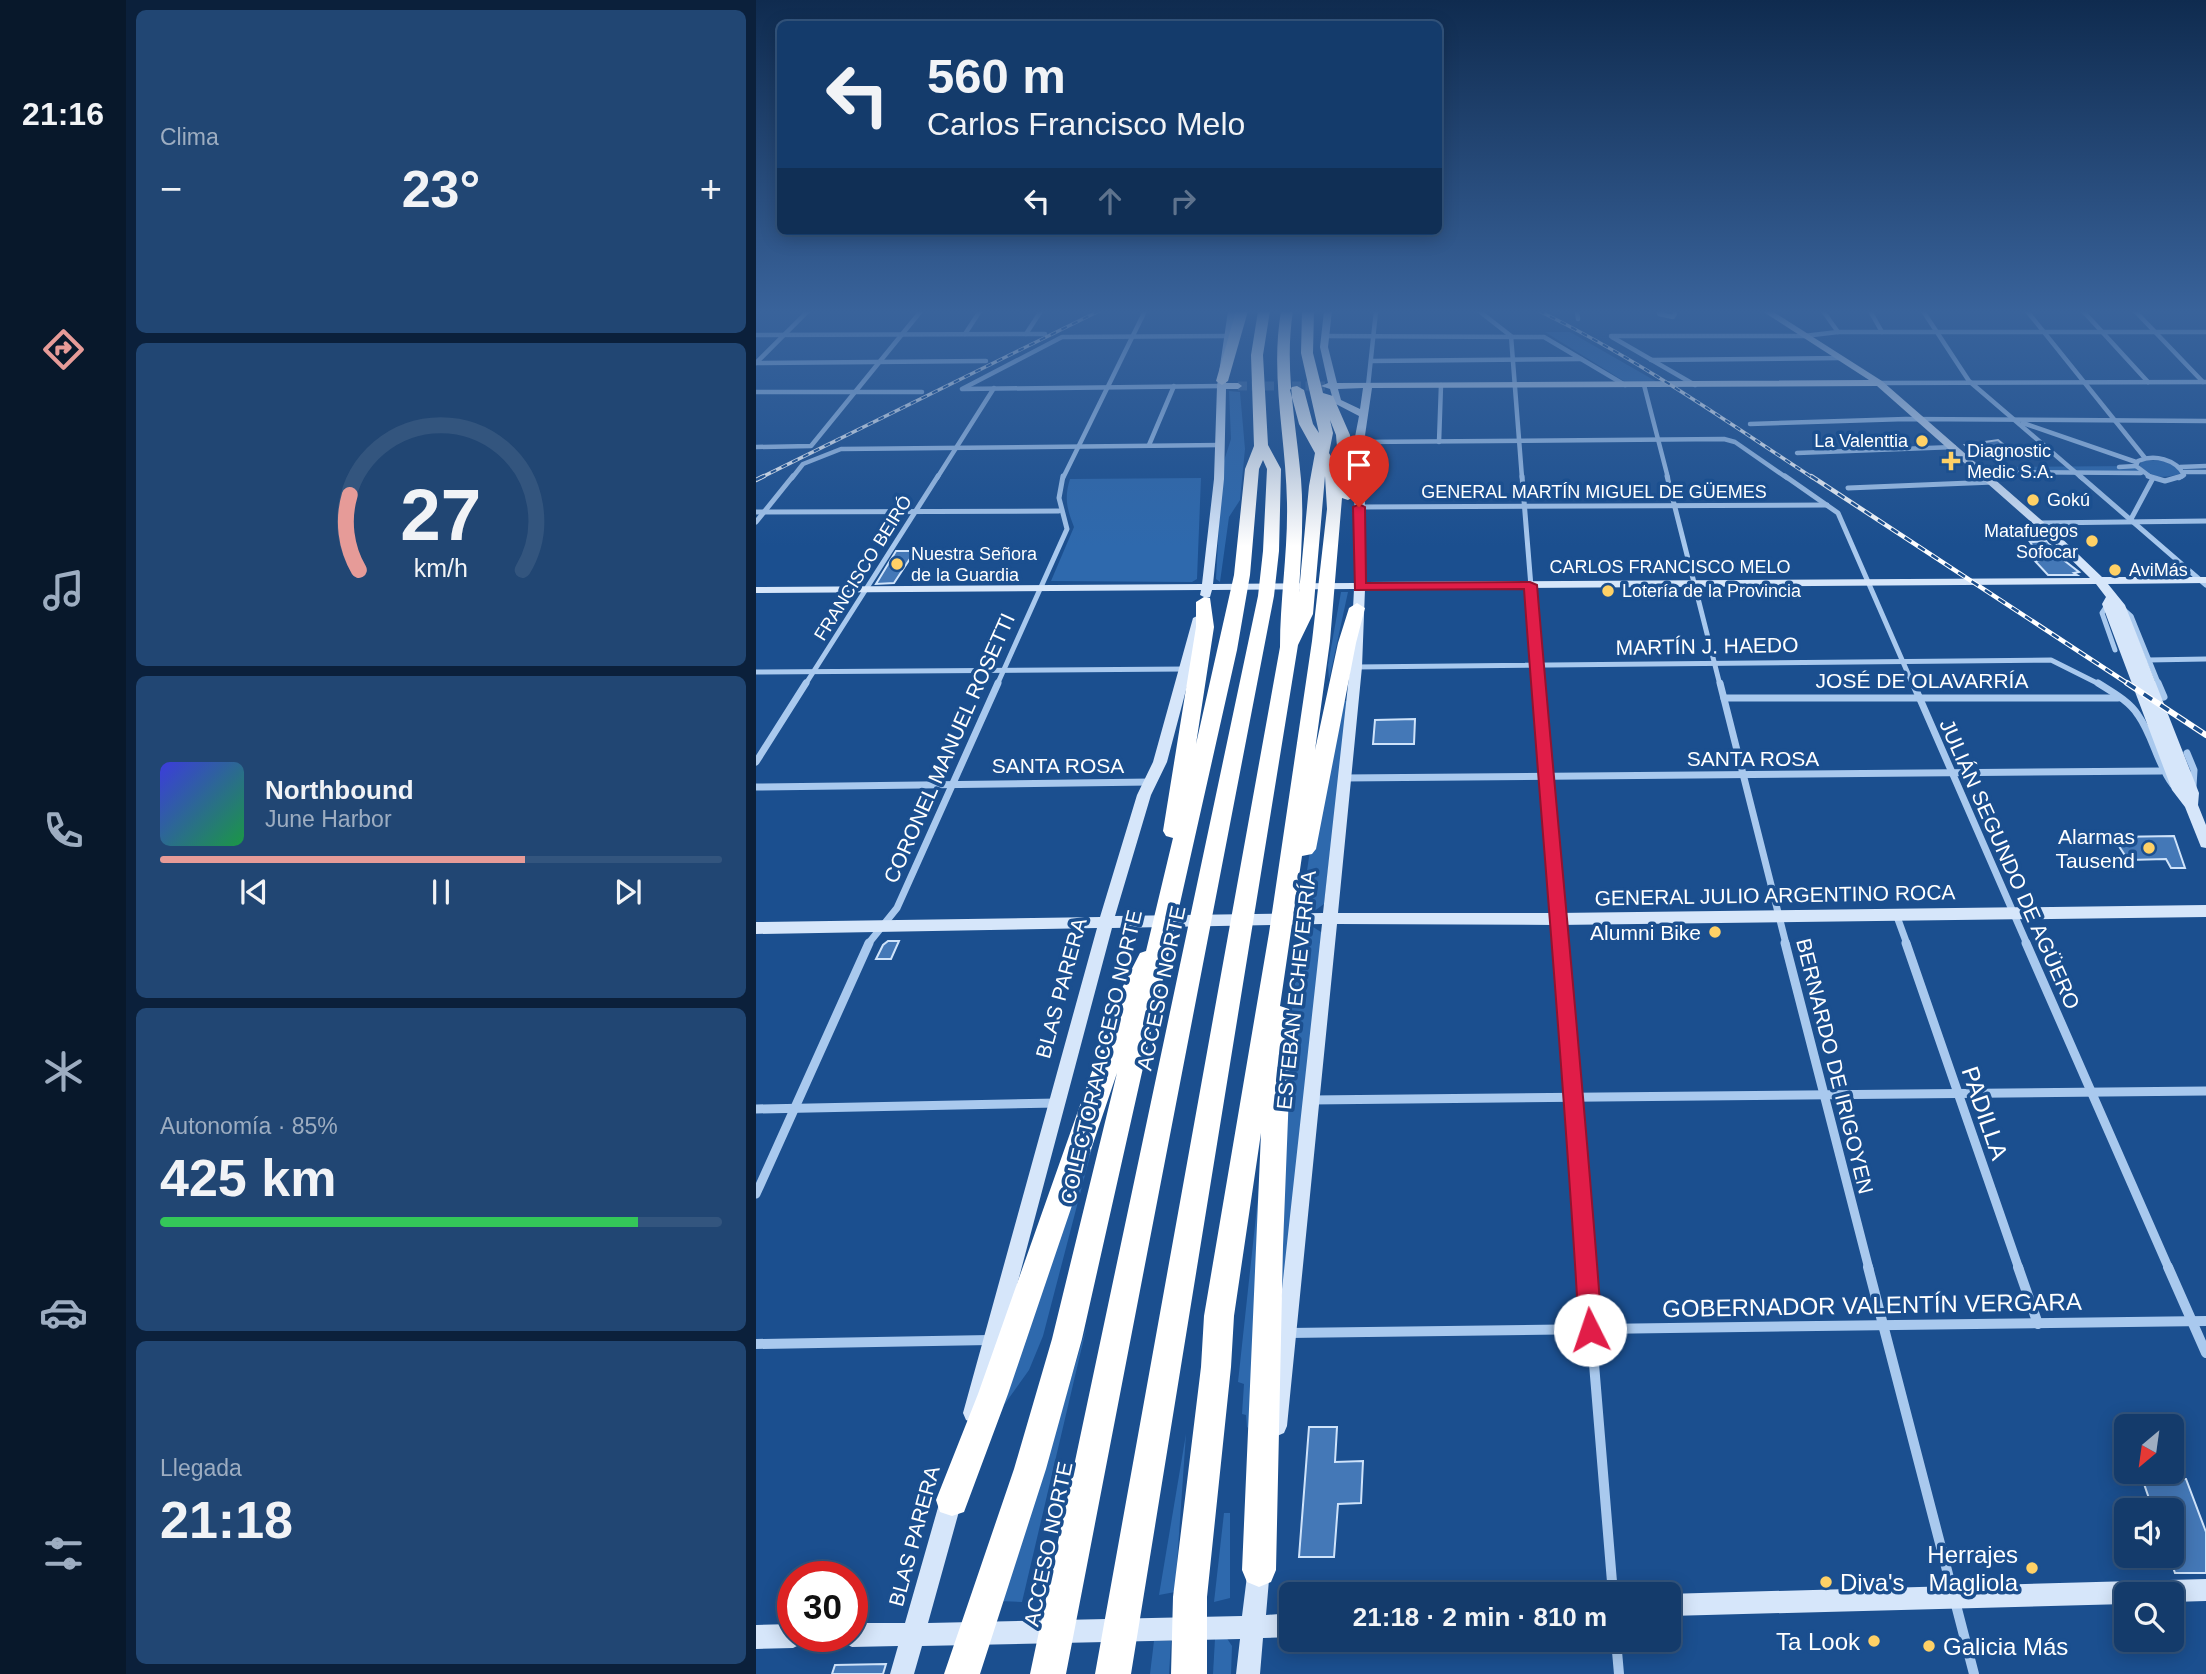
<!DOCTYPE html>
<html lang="es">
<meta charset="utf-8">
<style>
body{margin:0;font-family:Arial,sans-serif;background:#214673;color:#f1f3f6;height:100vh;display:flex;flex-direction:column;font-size:26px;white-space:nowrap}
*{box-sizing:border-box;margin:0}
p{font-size:23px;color:#9dadc1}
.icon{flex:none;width:38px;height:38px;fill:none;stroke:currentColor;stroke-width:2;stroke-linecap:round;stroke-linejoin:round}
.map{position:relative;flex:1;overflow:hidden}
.panel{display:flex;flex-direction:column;gap:10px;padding:10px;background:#0b203b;width:630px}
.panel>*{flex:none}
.banner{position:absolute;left:21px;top:21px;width:665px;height:214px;border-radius:10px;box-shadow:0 4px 18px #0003,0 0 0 2px #33557e;background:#143b6b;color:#f1f3f6;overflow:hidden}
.needle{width:46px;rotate:209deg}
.buttons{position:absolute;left:1358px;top:1414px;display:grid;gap:14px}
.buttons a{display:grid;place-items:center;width:70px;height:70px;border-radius:10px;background:#143b6b;box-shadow:0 4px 18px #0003,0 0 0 2px #33557e;font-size:35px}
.speed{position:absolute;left:21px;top:1561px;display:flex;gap:14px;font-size:35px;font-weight:700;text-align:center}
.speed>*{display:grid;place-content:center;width:91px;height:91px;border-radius:50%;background:#143b6b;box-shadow:0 4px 18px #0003,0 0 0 2px #33557e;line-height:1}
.speed .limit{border:10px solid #d22;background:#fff;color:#111}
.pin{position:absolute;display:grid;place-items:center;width:60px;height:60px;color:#fff;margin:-72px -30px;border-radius:50% 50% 50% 0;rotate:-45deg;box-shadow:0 0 7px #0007}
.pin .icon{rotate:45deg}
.me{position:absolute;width:77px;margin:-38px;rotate:356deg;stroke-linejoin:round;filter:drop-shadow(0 0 5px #0008)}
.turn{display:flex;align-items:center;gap:24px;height:147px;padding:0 35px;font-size:32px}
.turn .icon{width:91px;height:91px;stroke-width:2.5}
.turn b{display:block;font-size:49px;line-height:60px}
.lanes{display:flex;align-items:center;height:66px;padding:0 35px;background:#0003;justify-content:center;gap:35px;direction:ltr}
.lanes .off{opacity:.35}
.big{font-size:52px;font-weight:700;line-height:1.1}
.panel .tile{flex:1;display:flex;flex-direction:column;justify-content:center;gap:10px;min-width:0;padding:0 24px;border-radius:10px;background:#214673}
.panel .dial{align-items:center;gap:0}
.dial svg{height:182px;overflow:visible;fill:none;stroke:#33557e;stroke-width:7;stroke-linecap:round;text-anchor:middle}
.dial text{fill:#f1f3f6;stroke:none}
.song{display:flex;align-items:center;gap:21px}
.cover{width:84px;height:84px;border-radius:10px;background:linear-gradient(135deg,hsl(240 70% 55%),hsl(140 70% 35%))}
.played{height:7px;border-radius:4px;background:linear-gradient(90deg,#e69b98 65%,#33557e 65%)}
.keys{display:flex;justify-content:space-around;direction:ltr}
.heat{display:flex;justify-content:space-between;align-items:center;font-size:38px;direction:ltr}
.charge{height:10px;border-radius:5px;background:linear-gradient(90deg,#34c759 85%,#33557e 0)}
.trip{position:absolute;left:523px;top:1582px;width:402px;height:70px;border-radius:10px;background:#143b6b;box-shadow:0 4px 18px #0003,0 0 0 2px #33557e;font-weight:700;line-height:70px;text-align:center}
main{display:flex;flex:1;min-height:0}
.dock{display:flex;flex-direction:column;width:126px;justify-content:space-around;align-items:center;background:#08182b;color:#9dadc1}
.dock .icon{width:49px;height:49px}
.dock .selected{color:#e69b98}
.dock b{font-size:32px;color:#f1f3f6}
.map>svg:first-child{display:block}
.green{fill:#2e69ad}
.building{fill:#4478b7;stroke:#cfe3fa;stroke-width:2}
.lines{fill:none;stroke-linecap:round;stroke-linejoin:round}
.secondary-tunnel{stroke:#3d69a0;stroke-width:9;stroke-dasharray:9 4.5;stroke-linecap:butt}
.street-far4{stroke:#a9c9ee;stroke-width:4.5}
.street-far3{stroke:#a9c9ee;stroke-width:5}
.street-far2{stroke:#a9c9ee;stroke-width:7}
.street-far1{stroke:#a9c9ee;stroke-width:9}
.street{stroke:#a9c9ee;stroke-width:10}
.secondary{fill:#d6e6fa;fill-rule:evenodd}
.highway{fill:#fff;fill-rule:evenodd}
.rail-far2-casing{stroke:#fff;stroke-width:3.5}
.rail-far1-casing{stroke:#fff;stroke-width:4.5}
.rail-casing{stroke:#fff;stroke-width:6}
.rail-far2{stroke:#1b4f8f;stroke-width:2;stroke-dasharray:6;stroke-linecap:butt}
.rail-far1{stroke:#1b4f8f;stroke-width:2.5;stroke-dasharray:8;stroke-linecap:butt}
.rail{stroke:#1b4f8f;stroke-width:3.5;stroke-dasharray:10;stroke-linecap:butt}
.route{fill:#e11d48;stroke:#92132f;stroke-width:2}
.poi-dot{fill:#ffd166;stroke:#1b4f8f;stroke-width:2.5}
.labels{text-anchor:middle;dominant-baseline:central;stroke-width:7;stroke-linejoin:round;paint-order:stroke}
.far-poi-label{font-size:18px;fill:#fff;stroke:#1b4f8f;text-anchor:start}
.far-street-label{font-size:18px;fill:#fff;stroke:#1b4f8f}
.street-label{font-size:21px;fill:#fff;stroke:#1b4f8f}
.poi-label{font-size:21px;fill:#fff;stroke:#1b4f8f;text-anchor:end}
.near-street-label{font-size:24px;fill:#fff;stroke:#1b4f8f}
.near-poi-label{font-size:24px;fill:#fff;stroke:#1b4f8f;text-anchor:end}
</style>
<main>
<nav class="dock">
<b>21:16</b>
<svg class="icon selected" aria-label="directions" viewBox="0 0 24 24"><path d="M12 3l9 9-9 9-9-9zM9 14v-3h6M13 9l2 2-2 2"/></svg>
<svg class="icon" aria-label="music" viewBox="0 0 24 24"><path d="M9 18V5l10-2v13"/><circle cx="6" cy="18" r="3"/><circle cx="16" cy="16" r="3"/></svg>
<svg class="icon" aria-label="phone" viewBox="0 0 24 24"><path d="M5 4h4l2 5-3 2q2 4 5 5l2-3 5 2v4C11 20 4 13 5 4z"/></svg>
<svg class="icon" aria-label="climate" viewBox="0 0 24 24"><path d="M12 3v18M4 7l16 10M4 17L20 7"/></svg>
<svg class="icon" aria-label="car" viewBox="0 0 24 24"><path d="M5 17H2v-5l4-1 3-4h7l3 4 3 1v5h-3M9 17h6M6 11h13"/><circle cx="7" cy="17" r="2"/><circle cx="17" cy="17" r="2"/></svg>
<svg class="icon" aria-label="filters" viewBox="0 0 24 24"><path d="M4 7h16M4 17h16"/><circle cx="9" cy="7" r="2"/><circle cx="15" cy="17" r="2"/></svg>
</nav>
<section class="panel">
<div class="tile"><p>Clima</p>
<div class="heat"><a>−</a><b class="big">23°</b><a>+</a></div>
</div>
<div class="tile dial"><svg viewBox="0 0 100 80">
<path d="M14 69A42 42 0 1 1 86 69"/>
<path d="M14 69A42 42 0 0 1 10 36" stroke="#e69b98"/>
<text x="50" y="56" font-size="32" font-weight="700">27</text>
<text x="50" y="72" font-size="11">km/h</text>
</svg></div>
<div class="tile">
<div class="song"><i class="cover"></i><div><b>Northbound</b><p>June Harbor</p></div></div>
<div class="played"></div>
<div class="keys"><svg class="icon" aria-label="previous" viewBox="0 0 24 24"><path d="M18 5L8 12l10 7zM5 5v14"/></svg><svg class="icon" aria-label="pause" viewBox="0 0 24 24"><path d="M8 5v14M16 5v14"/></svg><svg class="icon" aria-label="next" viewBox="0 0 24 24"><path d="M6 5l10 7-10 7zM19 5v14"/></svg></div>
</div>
<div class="tile"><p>Autonomía · 85%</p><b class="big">425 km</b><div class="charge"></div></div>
<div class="tile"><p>Llegada</p><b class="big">21:18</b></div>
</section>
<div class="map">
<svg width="1450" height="1674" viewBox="0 0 1450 1674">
<rect width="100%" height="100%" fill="#1b4f8f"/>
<g class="green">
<path d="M789,332H814L903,383H871Z"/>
<path d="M473,391L484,392L489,449L484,500L473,517L464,582L460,579L466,467L475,439Z"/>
<path d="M1404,460L1417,464L1426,473C1408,479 1398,479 1383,466L1386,461Z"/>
<path d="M1380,466L1385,473L1227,472L1238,467Z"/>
<path d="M445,478L441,579L436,582L295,581L318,527C311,509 308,498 314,479Z"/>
<path d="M585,592H592L573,680L572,665Z"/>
<path d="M587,701H592L568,904L557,912H545L553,857Z"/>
<path d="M546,927H557L565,932L567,938L525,1331L531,1051Z"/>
<path d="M347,1106L287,1336L273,1370L248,1405L219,1476Z"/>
<path d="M508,1142L495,1430L491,1427L490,1415L486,1414L488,1384L482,1382Z"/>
<path d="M331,1325L266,1602L243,1601L279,1499Z"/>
<path d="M430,1434L419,1592L403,1595Z"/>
<path d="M468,1513H474V1598L458,1602Z"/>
<path d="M470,1637L476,1646L475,1674H457L459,1639Z"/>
<path d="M398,1641H415L413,1674H394Z"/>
</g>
<g class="building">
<path d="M1242,440L1253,449L1219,454L1209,445Z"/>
<path d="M1291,541L1305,558L1323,572L1318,573L1321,575H1292L1279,561L1287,560L1274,542Z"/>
<path d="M140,551H159L138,583L120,584Z"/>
<path d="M659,719L658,744H617L619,720Z"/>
<path d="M1418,836L1429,868H1415L1410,859L1372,860L1357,837Z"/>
<path d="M132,941H143L135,959H120L127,945Z"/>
<path d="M553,1427H581L579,1462L607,1461L605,1503L582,1504L578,1557H543Z"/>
<path d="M1386,1478L1430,1479L1450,1532V1573H1419L1413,1556H1416V1510H1397Z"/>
<path d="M130,1664L127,1674H76L79,1665Z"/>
</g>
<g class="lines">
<path class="secondary-tunnel" d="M482,386H569"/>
<g class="street-far4">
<path d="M723,311L755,336L766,478"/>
<path d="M821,311L822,319"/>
<path d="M907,311L903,314L917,317L919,314"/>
<path d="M1067,311L1082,332"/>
<path d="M1114,311L1126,332"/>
<path d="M1167,311L1213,381L1326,478"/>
<path d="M1271,311L1389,458"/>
<path d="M1327,311L1392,382"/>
<path d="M1379,311L1447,382"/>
<path d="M209,334L224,311"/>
<path d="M270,334L285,311"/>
<path d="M0,335L289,334"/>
<path d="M568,336L788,337L869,385"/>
<path d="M855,336H1048L1082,332H1450"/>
<path d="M856,337L939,385"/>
<path d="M895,360L1084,358"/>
<path d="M615,361L825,359"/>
<path d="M0,363L230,361"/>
<path d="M0,363L52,311"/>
<path d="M1123,383L1450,382"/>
<path d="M888,385L912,478"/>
<path d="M612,386L620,311"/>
<path d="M206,389L306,337L470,336"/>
<path d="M207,389L465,386"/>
<path d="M0,392H166"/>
<path d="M1267,423L1380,462"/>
<path d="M994,424L1150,419L1450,421"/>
<path d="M603,442L968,439L979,442L1031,478"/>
<path d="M683,442L685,385"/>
<path d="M393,445L418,386"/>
<path d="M0,447L55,446L165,311"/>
<path d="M1041,453L1198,447"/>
<path d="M1363,467L1380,466"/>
<path d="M1424,467L1450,466"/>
<path d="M1227,472L1385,473"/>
<path d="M1428,472H1450"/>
<path d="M36,478L47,464L85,449L465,445"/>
<path d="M181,478L238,388"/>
<path d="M307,478L389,311"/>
<path d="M1396,478L1380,466L1382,461C1398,454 1420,459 1428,475L1423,478"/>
</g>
<g class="street-far3">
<path d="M766,476L783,685"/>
<path d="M911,476L964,685"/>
<path d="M1029,476L1082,513L1157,685"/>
<path d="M1324,476L1450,585"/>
<path d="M1392,476L1409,481L1426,476"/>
<path d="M1092,488L1238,482"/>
<path d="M603,507L1071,505"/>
<path d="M0,512L303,511"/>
<path d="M1374,521L1397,478"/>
<path d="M0,522L37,476"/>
<path d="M1283,523L1450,521"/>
<path d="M1352,604L1346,613L1359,650"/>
<path d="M1365,607L1375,616L1403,685"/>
<path d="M1392,660L1450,659"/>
<path d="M600,667L1295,660L1345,685"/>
<path d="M0,672L429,669"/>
<path d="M49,685L182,476"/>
<path d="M241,685L311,529L303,498L307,476"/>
</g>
<g class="street-far2">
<path d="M782,683L804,944"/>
<path d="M964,683L1030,944"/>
<path d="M1157,683L1271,944"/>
<path d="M1342,683C1356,692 1373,701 1382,715C1397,736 1401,764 1417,785"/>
<path d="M1402,683L1408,697"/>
<path d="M968,698H1362"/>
<path d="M1431,753L1438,770L1437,786"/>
<path d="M0,762L50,683"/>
<path d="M588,778L1405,771"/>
<path d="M0,787L394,782"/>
<path d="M1140,914L1151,944"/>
<path d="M112,944L141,908L242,683"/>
</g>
<g class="street-far1">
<path d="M803,943L819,1098L830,1269"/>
<path d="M1029,943L1113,1269"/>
<path d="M1150,943L1263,1269"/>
<path d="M1270,943L1413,1269"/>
<path d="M555,1100L1450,1091"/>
<path d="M0,1109L301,1103"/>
<path d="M0,1194L113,943"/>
</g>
<g class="street">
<path d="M830,1267L857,1594"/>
<path d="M1112,1267L1218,1674"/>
<path d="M1262,1267L1282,1324"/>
<path d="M1412,1267L1450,1353"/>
<path d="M532,1333L1450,1321"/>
<path d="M0,1344L234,1340"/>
<path d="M860,1640L863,1674"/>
</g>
<g class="secondary">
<path d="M472,311H480L470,383H482L486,386L482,389H470L468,479L457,584L599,583L598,442L603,416L578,403L574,389L565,386L572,383L564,347L568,311H576L572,347L581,383L1113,380L1006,311H1016L1126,381L1299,532L1346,577H1450V583L1352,584L1369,605L1443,793L1442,805L1450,825V848L1445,847L1429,807L1416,790L1346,604L1350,597L1340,584L609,589L606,667L582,913H801L1450,905V917L801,925L581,924L531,1426L528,1433L521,1436L514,1433L511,1426L566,924L356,928L227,1413L224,1420L217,1423L210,1420L207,1413L341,928L0,934V922L344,917L381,795L397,762L437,618L443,615L449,618L411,762L395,795L359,916L567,913L594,667L598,589L456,590L454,597L450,598L444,595L445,590L0,593V587L446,584L458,479L461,386ZM1121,386L1291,536L1334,578L610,582L608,442L616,388ZM607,388L604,409L585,400L582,389Z"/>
<path d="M196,1486L204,1489L207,1497L172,1623L486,1616L492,1568L495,1560L503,1557L511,1560L514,1568L510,1615L536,1613V1637L507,1638L504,1674H480L484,1639L166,1646L158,1674H134L142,1646L96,1647L88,1643L85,1636H96V1623H149L185,1497L188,1489Z"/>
<path d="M1450,1579V1601L1416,1602V1594H1370V1604L914,1616V1594H910Z"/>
<path d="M37,1624V1636H49L45,1644L37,1648L0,1649V1625Z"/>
</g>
<g class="highway">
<path d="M480,311H492L472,381L466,385L460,381Z"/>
<path d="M502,311H514L507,355L512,445L525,469L523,551L518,596L310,1674H274L502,596L507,551L511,469L507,460L503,469L494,575L481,650L326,1339L290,1469L224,1674H188L258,1469L296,1339L361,1073L252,1394L208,1512L196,1516L184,1512L180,1500L222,1394L364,992L384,953L390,951L417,838L410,836L407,831L440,627V602L448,597L454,598L458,627L440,744L478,575L489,469L498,446L495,355Z"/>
<path d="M525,311H537C528,368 540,422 545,479C548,517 545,554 543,592L553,486L559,453L543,424L534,390L536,387L541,386L548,390L557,424L563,433L545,353L546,311H558L557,353L567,393L577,396L594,435L599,496L592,500L586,498L574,641L559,750L582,643L593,608L601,603L609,608L600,643L560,849L556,854L546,856L524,1006L533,1009L536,1016L527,1246L520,1570L515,1582L503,1587L491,1582L486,1570L505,1133L478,1316L475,1367L451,1597V1674H415L417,1597L445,1367L448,1316L513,933L556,641L571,509L569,476L557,614L542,645L375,1674H339L524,647C524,599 532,551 531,503C530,438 514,376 525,311ZM574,420L580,435L583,470L573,453L577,433Z"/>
</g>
<g class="rail-far2-casing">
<g id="rail-far2">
<path d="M783,311C880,358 967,419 1057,478"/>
<path d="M4,478L343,311"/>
</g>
</g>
<g class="rail-far1-casing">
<g id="rail-far1">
<path d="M1055,476L1374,685"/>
<path d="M0,480L8,476"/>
</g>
</g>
<g class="rail-casing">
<path id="rail" d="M1371,683L1450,735"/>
</g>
<use href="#rail-far2" class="rail-far2"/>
<use href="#rail-far1" class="rail-far1"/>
<use href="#rail" class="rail"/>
</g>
<linearGradient id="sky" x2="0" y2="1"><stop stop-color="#0f2b4f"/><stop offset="0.57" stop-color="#39639b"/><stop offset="1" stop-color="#39639b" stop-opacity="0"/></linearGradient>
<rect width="1450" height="546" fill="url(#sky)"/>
<path class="route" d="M603,504L609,507L610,583L774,582L781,585C802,834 828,1082 846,1330L842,1338L834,1341L826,1338L823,1330C809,1083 786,836 768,589L599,590L597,507Z"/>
<g class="poi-dot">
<circle cx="1166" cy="441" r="7"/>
<path d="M1191.5 450.5h7v7h7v7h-7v7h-7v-7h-7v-7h7z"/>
<circle cx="1277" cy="500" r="7"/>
<circle cx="1336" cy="541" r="7"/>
<circle cx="141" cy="564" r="7"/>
<circle cx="1359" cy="570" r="7"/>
<circle cx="852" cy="591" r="7"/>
<circle cx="1393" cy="848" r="7"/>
<circle cx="959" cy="932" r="7"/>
<circle cx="1276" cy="1568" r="7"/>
<circle cx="1070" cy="1582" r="7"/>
<circle cx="1118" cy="1641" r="7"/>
<circle cx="1173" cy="1646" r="7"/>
</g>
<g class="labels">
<g class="far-poi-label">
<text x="1152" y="441" text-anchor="end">La Valenttia</text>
<text x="1211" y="451">Diagnostic<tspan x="1211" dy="21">Medic S.A.</tspan></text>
<text x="1291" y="500">Gokú</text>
<text x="1322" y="531" text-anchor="end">Matafuegos<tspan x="1322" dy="21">Sofocar</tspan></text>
<text x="155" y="554">Nuestra Señora<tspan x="155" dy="21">de la Guardia</tspan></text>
<text x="1373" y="570">AviMás</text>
<text x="866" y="591">Lotería de la Provincia</text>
</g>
<g class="far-street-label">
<text x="838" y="492">GENERAL MARTÍN MIGUEL DE GÜEMES</text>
<text x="914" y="567">CARLOS FRANCISCO MELO</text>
<text transform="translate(107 568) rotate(-58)">FRANCISCO BEIRÓ</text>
</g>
<g class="street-label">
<text transform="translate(951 646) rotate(-1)">MARTÍN J. HAEDO</text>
<text x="1166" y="680">JOSÉ DE OLAVARRÍA</text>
<text transform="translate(193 748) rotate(-66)">CORONEL MANUEL ROSETTI</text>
<text x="997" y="758">SANTA ROSA</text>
<text x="302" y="765">SANTA ROSA</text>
<text transform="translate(1254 864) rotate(66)">JULIÁN SEGUNDO DE AGÜERO</text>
<text transform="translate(1019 895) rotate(-1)">GENERAL JULIO ARGENTINO ROCA</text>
<text transform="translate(305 988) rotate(-75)">BLAS PARERA</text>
<text transform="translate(405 988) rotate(-78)">ACCESO NORTE</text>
<text transform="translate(540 990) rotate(-84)">ESTEBAN ECHEVERRÍA</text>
<text transform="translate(345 1057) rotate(-77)">COLECTORA ACCESO NORTE</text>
<text transform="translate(1079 1066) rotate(76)">BERNARDO DE IRIGOYEN</text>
<text transform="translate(158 1536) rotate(-75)">BLAS PARERA</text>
<text transform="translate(292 1544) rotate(-78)">ACCESO NORTE</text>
</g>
<g class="poi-label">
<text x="1379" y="836">Alarmas<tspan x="1379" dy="24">Tausend</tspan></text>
<text x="945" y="932">Alumni Bike</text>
</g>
<g class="near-street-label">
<text transform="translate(1229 1113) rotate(71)">PADILLA</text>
<text transform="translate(1116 1305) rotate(-1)">GOBERNADOR VALENTÍN VERGARA</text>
</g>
<g class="near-poi-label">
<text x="1262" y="1554">Herrajes<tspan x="1262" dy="28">Magliola</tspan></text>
<text x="1084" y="1582" text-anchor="start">Diva's</text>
<text x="1104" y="1641">Ta Look</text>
<text x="1187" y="1646" text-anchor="start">Galicia Más</text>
</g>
</g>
</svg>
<div class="buttons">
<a><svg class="needle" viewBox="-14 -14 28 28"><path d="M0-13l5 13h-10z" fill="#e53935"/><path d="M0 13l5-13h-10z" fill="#9dadc1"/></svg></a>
<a><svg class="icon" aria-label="sound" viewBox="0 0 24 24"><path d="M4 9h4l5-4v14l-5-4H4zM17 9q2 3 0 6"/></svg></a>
<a><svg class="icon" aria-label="search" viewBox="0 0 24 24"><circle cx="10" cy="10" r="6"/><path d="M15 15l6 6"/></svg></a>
</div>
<div class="speed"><div class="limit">30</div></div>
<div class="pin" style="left:603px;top:507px;background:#d93025"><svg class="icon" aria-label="arrive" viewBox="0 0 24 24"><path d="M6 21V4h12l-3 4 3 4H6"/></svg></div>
<svg class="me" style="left:834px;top:1330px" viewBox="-20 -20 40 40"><circle r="19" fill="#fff"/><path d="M0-13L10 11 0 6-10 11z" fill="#e11d48"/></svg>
<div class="trip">21:18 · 2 min · 810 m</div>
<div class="banner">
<div class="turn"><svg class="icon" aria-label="left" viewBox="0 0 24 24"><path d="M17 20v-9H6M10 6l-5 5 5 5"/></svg><div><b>560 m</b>Carlos Francisco Melo</div></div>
<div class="lanes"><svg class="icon" aria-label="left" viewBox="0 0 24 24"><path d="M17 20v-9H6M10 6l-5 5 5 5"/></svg><svg class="icon off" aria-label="ahead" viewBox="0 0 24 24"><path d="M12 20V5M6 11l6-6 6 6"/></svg><svg class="icon off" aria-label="right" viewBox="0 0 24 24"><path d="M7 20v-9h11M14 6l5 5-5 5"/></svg></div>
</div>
</div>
</main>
